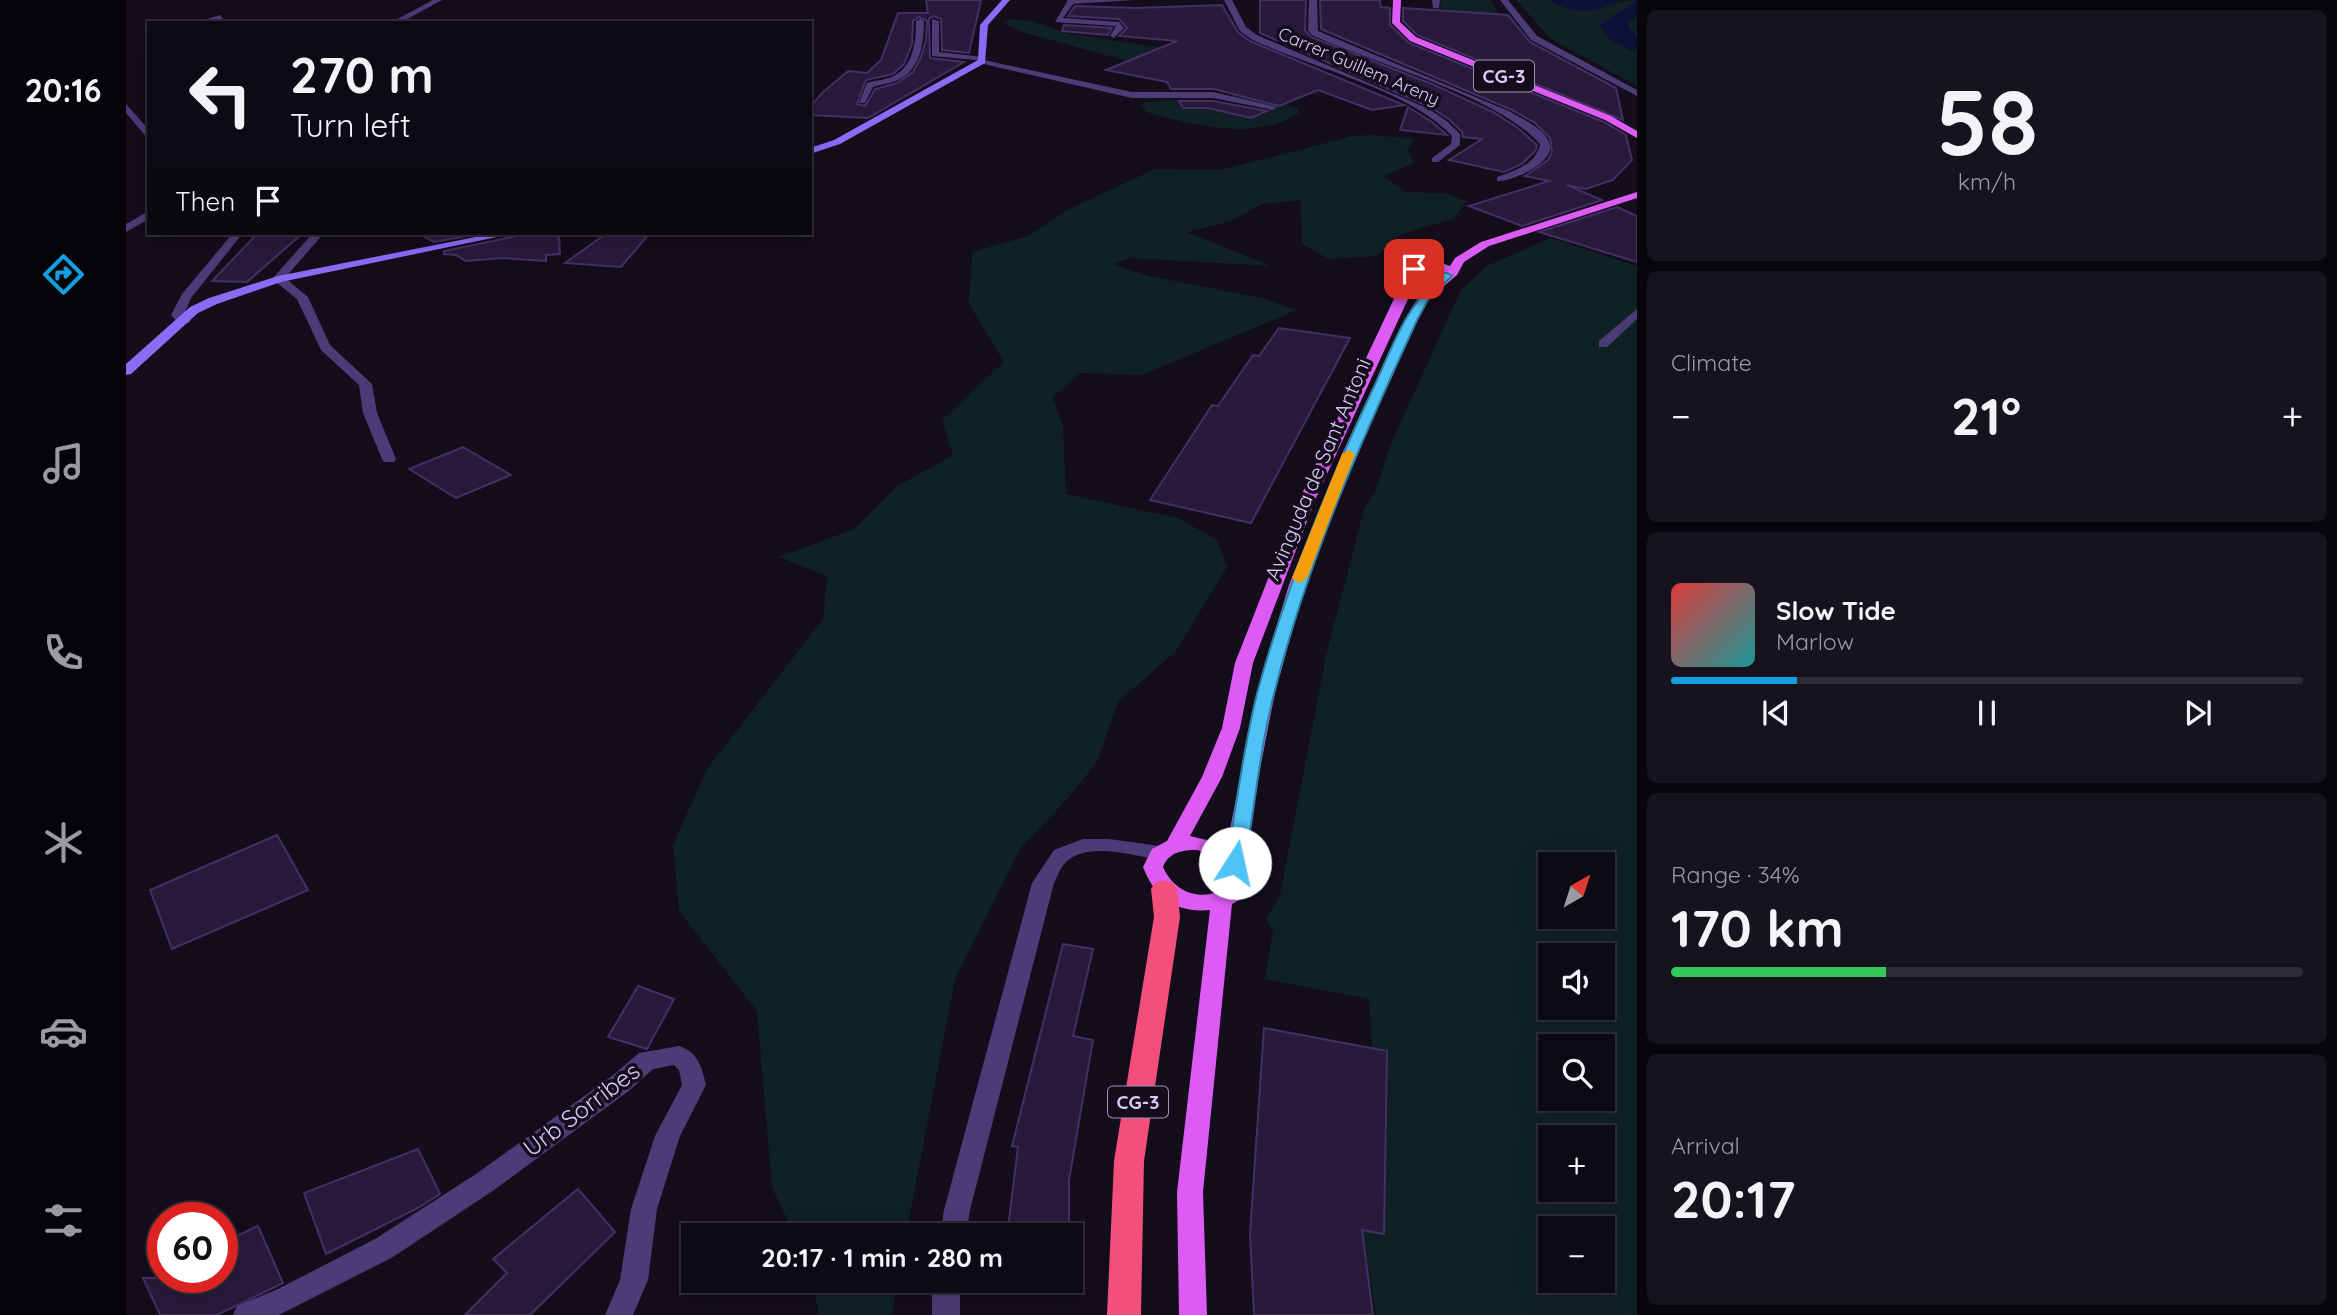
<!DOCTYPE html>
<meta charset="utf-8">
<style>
body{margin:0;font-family:Quicksand,sans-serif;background:#17131e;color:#f1f3f6;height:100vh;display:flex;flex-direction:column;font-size:26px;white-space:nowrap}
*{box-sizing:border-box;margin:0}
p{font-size:23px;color:#9b9aa0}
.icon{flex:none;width:38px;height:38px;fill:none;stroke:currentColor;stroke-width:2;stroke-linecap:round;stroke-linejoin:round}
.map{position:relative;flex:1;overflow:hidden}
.sheet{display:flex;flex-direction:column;gap:10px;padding:10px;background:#08060c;width:700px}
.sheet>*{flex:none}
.hud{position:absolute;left:21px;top:21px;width:665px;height:214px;border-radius:0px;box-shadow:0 7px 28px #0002,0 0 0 2px #2e2b34;background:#0e0a15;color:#f1f3f6;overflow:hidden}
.needle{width:46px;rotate:39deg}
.fabs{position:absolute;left:1412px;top:852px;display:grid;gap:14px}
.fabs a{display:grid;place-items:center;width:77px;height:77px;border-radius:0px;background:#0e0a15;box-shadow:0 7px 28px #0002,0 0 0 2px #2e2b34;font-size:35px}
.speed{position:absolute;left:21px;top:1202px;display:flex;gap:14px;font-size:35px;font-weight:700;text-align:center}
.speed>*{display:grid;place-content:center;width:91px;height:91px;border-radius:50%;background:#0e0a15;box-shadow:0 7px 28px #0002,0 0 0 2px #2e2b34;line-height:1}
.speed .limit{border:10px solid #d22;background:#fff;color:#111}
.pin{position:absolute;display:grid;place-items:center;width:60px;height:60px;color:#fff;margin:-30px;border-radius:14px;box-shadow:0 4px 10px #0006}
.me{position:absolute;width:77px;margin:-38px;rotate:10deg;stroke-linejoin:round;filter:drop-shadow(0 0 5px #0008)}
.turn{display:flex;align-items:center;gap:24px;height:147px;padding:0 28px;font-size:32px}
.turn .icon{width:91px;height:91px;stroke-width:2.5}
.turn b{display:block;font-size:49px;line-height:60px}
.then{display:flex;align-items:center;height:66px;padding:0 28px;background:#0003;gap:14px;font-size:26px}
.big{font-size:52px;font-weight:800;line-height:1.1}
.sheet .tile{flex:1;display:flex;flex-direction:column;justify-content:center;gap:10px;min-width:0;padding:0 24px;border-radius:10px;background:#17131e}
.sheet .dial{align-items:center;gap:0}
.dial b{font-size:91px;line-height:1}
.song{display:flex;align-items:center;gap:21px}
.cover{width:84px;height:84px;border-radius:10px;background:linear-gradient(135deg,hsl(0 70% 55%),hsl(180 70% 35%))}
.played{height:7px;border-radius:4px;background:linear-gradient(90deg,#119fe2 20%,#2e2b34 20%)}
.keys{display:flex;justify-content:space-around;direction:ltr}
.heat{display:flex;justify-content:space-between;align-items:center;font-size:38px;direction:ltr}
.charge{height:10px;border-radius:5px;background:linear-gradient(90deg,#34c759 34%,#2e2b34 0)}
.trip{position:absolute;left:555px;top:1223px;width:402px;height:70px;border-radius:0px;background:#0e0a15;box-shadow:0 7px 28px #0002,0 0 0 2px #2e2b34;font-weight:800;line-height:70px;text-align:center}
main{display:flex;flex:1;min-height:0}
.menu{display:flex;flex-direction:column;width:126px;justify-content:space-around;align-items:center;background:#060408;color:#9b9aa0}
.menu .icon{width:49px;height:49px}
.menu .current{color:#119fe2}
.menu b{font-size:32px;color:#f1f3f6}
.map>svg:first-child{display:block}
.green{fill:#102125;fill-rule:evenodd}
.water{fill:#0c1236}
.building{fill:#281a3b;stroke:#452e66;stroke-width:2;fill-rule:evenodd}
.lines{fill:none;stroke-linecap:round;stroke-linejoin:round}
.lane{fill:#4b3b77;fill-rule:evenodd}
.street{fill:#4b3b77;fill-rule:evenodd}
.secondary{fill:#8b6af4;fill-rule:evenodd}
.primary{fill:#db5bf3;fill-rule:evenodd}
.highway{fill:#f2507a;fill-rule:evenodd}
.route{fill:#4fc3f7;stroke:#337fa1;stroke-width:2}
.slow{fill:#f59e0b}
.labels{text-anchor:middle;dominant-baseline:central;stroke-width:7;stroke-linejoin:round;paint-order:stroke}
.far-street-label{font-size:18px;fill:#dbcbfb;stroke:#130d1c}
.shield{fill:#130d1c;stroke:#9f92b8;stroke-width:2}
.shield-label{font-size:19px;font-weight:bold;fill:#dbcbfb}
.street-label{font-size:21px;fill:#dbcbfb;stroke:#130d1c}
.near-street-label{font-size:24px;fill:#dbcbfb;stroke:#130d1c}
</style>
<main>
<nav class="menu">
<b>20:16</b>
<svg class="icon current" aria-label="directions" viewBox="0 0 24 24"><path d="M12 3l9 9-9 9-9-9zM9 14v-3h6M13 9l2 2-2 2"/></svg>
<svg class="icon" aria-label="music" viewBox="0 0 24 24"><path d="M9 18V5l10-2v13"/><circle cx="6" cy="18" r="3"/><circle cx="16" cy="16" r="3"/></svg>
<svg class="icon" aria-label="phone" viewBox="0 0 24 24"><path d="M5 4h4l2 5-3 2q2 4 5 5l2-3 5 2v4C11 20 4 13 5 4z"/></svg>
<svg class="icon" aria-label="climate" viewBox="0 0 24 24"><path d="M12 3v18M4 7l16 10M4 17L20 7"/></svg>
<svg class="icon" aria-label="car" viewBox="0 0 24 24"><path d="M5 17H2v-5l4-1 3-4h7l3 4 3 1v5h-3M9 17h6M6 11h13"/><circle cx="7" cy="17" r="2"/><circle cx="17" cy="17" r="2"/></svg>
<svg class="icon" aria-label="filters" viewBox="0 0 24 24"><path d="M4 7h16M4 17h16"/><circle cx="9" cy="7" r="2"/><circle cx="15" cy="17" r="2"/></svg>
</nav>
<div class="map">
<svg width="1511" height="1315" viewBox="0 0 1511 1315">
<rect width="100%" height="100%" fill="#130d1c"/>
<g class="green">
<path d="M1315,0H1365L1373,14L1299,10L1314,7Z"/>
<path d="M1390,0C1400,0 1413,0 1423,0C1435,3 1438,10 1453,10C1474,11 1490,0 1511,0V36L1503,29L1501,23L1507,20L1486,15L1499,48L1511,52V86L1425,39Z"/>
<path d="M885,19L906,21L939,33L1030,47L1149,52L1192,70L1159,79L1197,96L1001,61L896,32L876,22Z"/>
<path d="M1120,91L1171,108L1173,113C1127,142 1069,125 1020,112L1015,103L1051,99L1057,108H1082L1125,118L1150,107L1105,96Z"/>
<path d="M1247,135L1288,139L1282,150L1288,163L1258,176L1280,192L1318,193L1341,201L1327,219L1276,234L1251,256L1203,259L1176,244L1175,200L1136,204L1105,221L1061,232L1145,266L1005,258L986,264L1023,276L1136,298L1171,310L1016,375L954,373L927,397L937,426L940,494L1052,518L1091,540L1101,567L1050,651L992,702L971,762L942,798L894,849L829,979L780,1235H669L646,1188L631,1011L553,911L547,845L581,769L697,619L701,576L653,557L728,529L770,487L827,455L816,420L878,362L843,304L846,252L902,236L943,209L1029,169L1095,170L1227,136Z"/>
<path d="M1424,238L1511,266V1315H1250L1236,1230L1258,1233L1243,999L1139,979L1147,931L1140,919L1154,895L1200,656L1238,509L1250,490L1264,446L1335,290L1361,266ZM1424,864H1477V917H1424ZM1424,956H1477V1008H1424ZM1424,1046H1477V1099H1424ZM1424,1138H1477V1190H1424ZM1424,1228H1477V1281H1424Z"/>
<path d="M686,1281H772L766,1315H693Z"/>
</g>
<g class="water">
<path d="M1423,0H1492C1472,15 1443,13 1423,0Z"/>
<path d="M1511,1V17L1501,24L1503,29L1511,36V52C1496,47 1478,40 1474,24Z"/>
</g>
<g class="building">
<path d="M800,0H855L843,53L816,50L815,19L807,16L803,19L804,58L838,62L742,118L684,115V108L695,94L722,71L741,73L755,60L772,13H802ZM793,17L801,21L800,39L795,57L787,72L771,83L749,89L739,106L731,104L740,80L767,74L778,64L786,44L787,21Z"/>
<path d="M1134,0H1180L1179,30L1185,37L1306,84L1367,112L1392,128L1411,145L1410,150L1396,164L1378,172L1323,160L1356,139L1337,137L1336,132L1324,120L1304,107L1134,33Z"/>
<path d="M1194,0H1254L1255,7L1264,8V25L1283,43L1478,122L1500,135L1506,160L1487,180L1460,189L1441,185L1476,200L1396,226L1343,206L1423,181L1399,176L1422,160L1426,152L1424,138L1409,123L1386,110L1195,29Z"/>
<path d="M1096,5L1112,32L1124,41L1278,105L1246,110L1192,90L1153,106L1088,89H1045L1041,82L980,70L1051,41L993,36L1001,28L993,19L942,16L949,6L1010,8Z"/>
<path d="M1277,8L1382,15L1404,42L1490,88L1497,120L1291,35L1277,21Z"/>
<path d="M938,25L986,28L982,35L936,31Z"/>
<path d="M1053,101H1087L1141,111L1125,118L1082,108H1057Z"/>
<path d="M1282,107L1306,122L1321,135L1274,130Z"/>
<path d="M1491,207L1511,216V262L1413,232Z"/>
<path d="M132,233H177L121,282L86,281Z"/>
<path d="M292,233H358L308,242Z"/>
<path d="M393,233H433L434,254L420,255V261L376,258L340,261L330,255L318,254V251L391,236Z"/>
<path d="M481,233H524L495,267L439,263Z"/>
<path d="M1153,328L1224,338L1125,523L1024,500L1086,405L1092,406L1127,355L1133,356Z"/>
<path d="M337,447L385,475L330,498L283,469Z"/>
<path d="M151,835L182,890L46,949L24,890Z"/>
<path d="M937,944L967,949L947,1036L967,1040L943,1180V1236H881L892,1147L886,1146Z"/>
<path d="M512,986L548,999L521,1049L482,1037Z"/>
<path d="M1138,1028L1261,1051L1258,1234L1236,1230L1247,1315H1128L1124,1234Z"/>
<path d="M292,1149L314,1194L292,1208L200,1254L178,1193Z"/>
<path d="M452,1189L489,1232L404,1315H339L381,1273L367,1259Z"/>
<path d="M132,1226L157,1283L91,1315H34L17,1278H96V1243Z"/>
</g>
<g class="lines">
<g class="lane">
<path d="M941,0H1009L944,4Z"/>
<path d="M1306,0H1314L1313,8H1307Z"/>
<path d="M853,59L1006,92H1087L1151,107L1147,110L1087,98H1006L853,63Z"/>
</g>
<g class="street">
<path d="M307,0H316L274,23H264Z"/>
<path d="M942,0H950L937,18L993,22L998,28L988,38L984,36L990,26L929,22Z"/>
<path d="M1098,0H1106L1120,27L1131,35L1303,109L1322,122L1334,134V145L1312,162H1306V158L1325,144L1326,136C1282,89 1185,68 1125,39L1114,31Z"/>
<path d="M1183,0H1191L1192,31L1385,112C1396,119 1421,130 1424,145C1428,163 1385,182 1371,181V177C1388,171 1411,164 1414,144C1369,94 1250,65 1186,35L1182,30Z"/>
<path d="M1374,0H1382L1411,36L1511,90V96L1405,40Z"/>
<path d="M94,15L97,19L73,23L74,21Z"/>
<path d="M794,19L798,21C798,43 794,72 770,81C763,84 755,84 747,87L739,103H733L741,83C750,80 760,80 768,76C788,65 790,41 790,21Z"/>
<path d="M806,19L813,21V52L857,57L860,61L806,56Z"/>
<path d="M0,104L23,130V140L0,113Z"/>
<path d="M23,211V219L0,232V224Z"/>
<path d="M107,233H117L65,298L58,314L65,320L63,323C56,324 49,321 45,315L56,294Z"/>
<path d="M187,233H198L159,278L182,297L204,345L246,384L251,413L270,459L268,462H258L256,459L237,413L233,385L195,350L171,299L146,279Z"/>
<path d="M1511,309V319L1481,347H1473V341Z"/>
<path d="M957,839H983L1034,846L1041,848L1044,853L1041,858L1034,860C1008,856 966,842 942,860C935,866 932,875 928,883L844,1210L840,1236H814L818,1210L906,883L928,850Z"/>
<path d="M553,1046C572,1052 576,1067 580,1085L554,1136L531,1209L522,1280L507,1315H479L494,1280L505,1209L529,1136L556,1085L553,1070L548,1065L527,1069L504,1090L368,1190L267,1257L153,1315H107L111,1306L152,1289L249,1239L350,1174L486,1076L513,1053Z"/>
<rect x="806" y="1281" width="28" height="34"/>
</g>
<g class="secondary">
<path d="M876,0H884L862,25L859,63L714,144L684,154V148L708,140L852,60L854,25Z"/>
<path d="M370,233H390L155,282L91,304L72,313L5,374L0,375V364L64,307L83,298L152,276Z"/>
</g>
<g class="primary">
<path d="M1267,0H1275L1274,22L1290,37L1485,116L1511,131V138L1479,120L1284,41L1266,23Z"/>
<path d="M1511,192V198L1363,246L1338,262L1331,275L1304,298L1292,318L1230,454L1179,585L1149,692L1129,794L1119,862L1126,882L1117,898L1106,904L1077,1192L1081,1315H1053L1051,1192L1084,910C1049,913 1029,898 1017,867L1026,849L1041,841L1076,777L1096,728L1109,663L1173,500L1284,265L1307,260L1324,266L1329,258L1355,242ZM1306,267L1320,273L1295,293L1280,318L1216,454L1163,585L1131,692L1101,845L1064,836L1096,777L1114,728L1127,663L1189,500L1289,284L1293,269ZM1071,850C1090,855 1101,862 1104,882L1101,888C1076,902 1049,894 1037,867C1043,852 1056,850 1071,850Z"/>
</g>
<path class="highway" d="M1038,880L1047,883L1051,889L1054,917L1018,1161L1015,1315H981L988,1161L1028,917L1025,889L1029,883Z"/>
</g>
<path class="route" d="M1288,266L1305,273H1321L1326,276L1303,298L1292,318C1236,439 1182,560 1149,690C1134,747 1129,805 1119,863L1116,867H1103L1100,863C1111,805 1117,747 1132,690C1160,588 1200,489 1245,393C1264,354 1278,308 1311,280L1299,279L1285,272L1283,269Z"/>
<path class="slow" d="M1223,450L1229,454L1181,578L1174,583L1169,581L1166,578L1216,454Z"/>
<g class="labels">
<g class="far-street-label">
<text transform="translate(1233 66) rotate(23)">Carrer Guillem Areny</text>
</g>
<g class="shield">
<rect x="1348" y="60.5" width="60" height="31" rx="5"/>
<rect x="982" y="1086.5" width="60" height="31" rx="5"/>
</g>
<g class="shield-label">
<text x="1378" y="76">CG-3</text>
<text x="1012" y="1102">CG-3</text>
</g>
<g class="street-label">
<text transform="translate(1191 469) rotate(-67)">Avinguda de Sant Antoni</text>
</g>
<g class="near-street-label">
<text transform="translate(455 1109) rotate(-37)">Urb Sorribes</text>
</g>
</g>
</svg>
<div class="fabs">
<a><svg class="needle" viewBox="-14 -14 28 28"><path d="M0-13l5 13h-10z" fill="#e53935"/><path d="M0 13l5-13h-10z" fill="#9b9aa0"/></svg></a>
<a><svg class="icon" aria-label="sound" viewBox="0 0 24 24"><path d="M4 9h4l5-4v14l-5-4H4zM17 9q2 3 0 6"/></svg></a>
<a><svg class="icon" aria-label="search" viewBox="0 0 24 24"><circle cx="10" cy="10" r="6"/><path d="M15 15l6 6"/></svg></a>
<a>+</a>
<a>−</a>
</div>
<div class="speed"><div class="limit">60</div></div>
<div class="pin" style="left:1288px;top:269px;background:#d93025"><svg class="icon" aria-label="arrive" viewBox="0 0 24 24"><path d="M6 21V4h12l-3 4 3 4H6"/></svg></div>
<svg class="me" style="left:1109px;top:863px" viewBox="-20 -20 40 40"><circle r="19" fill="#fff"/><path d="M0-13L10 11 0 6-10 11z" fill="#4fc3f7"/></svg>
<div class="trip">20:17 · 1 min · 280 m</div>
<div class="hud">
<div class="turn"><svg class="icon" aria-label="left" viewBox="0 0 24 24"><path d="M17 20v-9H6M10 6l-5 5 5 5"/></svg><div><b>270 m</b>Turn left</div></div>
<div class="then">Then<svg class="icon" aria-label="arrive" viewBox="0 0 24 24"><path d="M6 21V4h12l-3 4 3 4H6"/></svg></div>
</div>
</div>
<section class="sheet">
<div class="tile dial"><b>58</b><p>km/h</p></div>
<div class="tile"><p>Climate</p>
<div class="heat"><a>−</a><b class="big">21°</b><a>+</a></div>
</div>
<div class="tile">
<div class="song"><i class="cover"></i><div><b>Slow Tide</b><p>Marlow</p></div></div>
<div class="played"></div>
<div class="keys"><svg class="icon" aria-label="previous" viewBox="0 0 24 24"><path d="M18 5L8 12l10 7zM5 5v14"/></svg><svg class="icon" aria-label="pause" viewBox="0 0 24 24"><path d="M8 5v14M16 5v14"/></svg><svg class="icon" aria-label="next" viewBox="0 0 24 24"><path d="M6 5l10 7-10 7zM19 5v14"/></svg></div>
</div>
<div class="tile"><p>Range · 34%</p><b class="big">170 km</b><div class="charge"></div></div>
<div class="tile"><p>Arrival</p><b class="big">20:17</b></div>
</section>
</main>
